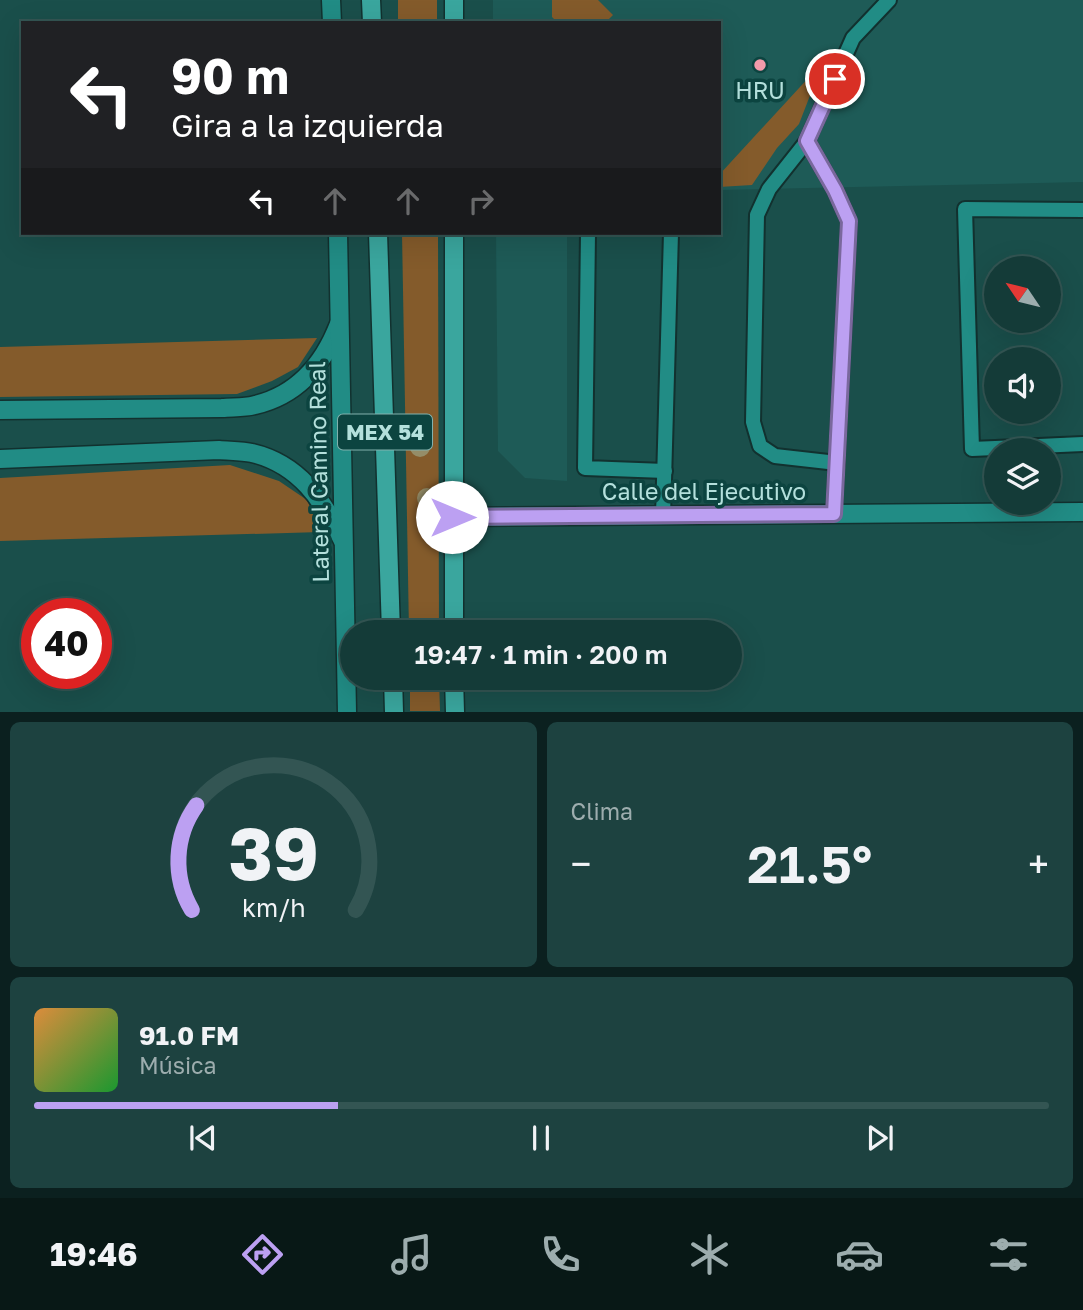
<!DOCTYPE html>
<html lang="es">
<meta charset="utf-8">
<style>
body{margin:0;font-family:"Golos Text",sans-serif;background:#1d4240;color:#f1f3f6;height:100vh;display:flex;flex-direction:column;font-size:26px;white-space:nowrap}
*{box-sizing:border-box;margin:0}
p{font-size:23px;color:#9dadae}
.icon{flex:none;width:38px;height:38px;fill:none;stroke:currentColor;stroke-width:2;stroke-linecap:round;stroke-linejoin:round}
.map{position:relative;height:712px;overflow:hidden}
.drawer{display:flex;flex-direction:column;gap:10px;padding:10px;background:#0b201f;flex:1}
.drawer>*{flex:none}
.guide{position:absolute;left:21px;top:21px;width:700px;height:214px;border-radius:0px;box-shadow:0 7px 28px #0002,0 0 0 2px #335553;background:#202124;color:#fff;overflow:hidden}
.needle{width:46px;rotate:305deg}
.controls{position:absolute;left:984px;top:256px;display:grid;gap:14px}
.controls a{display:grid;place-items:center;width:77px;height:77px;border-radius:50%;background:#143b38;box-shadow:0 7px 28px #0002,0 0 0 2px #335553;font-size:35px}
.speed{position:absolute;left:21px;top:598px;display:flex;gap:14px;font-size:35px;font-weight:700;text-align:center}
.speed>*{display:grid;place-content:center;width:91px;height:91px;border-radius:50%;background:#143b38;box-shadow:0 7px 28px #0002,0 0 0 2px #335553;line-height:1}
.speed .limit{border:10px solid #d22;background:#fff;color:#111}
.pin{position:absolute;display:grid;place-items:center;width:60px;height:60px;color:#fff;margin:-30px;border:4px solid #fff;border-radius:50%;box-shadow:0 2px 7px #0007}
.me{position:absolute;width:77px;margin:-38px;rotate:90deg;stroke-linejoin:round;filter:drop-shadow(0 0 5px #0008)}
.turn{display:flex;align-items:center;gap:24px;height:147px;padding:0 35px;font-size:32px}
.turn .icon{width:91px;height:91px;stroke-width:2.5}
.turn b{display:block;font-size:49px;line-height:60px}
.lanes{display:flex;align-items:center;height:66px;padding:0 35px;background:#0003;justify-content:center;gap:35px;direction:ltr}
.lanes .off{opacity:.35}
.big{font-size:52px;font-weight:600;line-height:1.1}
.drawer .widget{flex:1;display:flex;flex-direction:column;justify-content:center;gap:10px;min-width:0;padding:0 24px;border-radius:10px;background:#1d4240}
.drawer .dial{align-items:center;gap:0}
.dial svg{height:182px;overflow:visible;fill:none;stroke:#335553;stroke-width:7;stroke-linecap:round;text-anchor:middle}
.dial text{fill:#f1f3f6;stroke:none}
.song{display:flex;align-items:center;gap:21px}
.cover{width:84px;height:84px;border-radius:10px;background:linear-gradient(135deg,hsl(30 70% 55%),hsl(130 70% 35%))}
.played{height:7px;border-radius:4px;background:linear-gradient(90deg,#bca0f2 30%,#335553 30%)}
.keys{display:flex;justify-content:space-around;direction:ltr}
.heat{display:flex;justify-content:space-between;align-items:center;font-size:38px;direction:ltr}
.drawer .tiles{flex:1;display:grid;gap:10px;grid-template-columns:1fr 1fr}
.widget:last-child{grid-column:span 2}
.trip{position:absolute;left:340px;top:620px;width:402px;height:70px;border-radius:35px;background:#143b38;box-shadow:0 7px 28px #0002,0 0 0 2px #335553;font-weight:600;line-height:70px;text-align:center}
.tab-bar{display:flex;height:112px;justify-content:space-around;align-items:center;background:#081816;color:#9dadae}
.tab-bar .icon{width:49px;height:49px}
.tab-bar .current{color:#bca0f2}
.tab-bar b{font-size:32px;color:#f1f3f6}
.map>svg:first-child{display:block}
.built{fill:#1e5b57}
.green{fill:#845b2b}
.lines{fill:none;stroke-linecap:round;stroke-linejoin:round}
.service-casing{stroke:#12312f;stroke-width:18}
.minor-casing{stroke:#12312f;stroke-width:21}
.tertiary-casing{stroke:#12312f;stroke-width:21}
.primary-casing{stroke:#12312f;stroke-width:21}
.service{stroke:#218c85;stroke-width:14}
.minor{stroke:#218c85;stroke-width:18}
.tertiary{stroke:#218c85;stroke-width:18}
.primary{stroke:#3aa69e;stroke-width:18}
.tree{fill:#958d68}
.route-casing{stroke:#7a689d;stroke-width:18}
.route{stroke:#bca0f2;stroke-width:12}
.poi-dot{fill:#f39aaa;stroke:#0c4440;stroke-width:2.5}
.labels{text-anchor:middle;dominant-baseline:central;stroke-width:7;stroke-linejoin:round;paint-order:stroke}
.shield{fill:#0c4440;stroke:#82b1ad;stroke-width:2}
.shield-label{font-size:21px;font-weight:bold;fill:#b4e0dc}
.poi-label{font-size:23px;fill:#b4e0dc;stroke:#0c4440}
.street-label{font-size:23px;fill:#b4e0dc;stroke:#0c4440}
</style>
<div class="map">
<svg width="1083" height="712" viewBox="0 0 1083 712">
<rect width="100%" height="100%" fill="#1a4f4b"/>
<g class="built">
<path d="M493,0H1083V182L719,190V23H493Z"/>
<path d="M496,233H567V481L525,478L498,451Z"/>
</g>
<g class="green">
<path d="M398,0H437V22L398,23Z"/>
<path d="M552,0H598L613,15L605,23H558L552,17Z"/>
<path d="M823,62L799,124L777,148L752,185L719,187V175Z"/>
<path d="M402,233H438L439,632H409Z"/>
<path d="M317,338L298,367L272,381L237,394L0,397V347Z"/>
<path d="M230,465L279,481L307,500L321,532L0,541V478Z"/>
<path d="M410,677H439L440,711H410Z"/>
</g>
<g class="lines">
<g class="service-casing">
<g id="service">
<path d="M807,141L835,190L849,221L834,514"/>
<path d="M1083,210L965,209L972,449L1083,444"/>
<path d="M588,233L585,468L665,471"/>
<path d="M837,463L775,456L760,446L753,422L757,215L769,189L807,141L853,38L889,0"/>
<path d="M663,516L671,233"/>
</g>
</g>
<g class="minor-casing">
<g id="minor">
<path d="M0,410L222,408C233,407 245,408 255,405C298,395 324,363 339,324"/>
<path d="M0,459L219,450C230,451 242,451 252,453C299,464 323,500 343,541"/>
</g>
</g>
<g class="tertiary-casing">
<g id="tertiary">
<path d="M331,0L332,23"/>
<path d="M338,233L347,712"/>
<path d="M452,517L1083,512"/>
</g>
</g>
<g class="primary-casing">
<g id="primary">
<path d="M371,0L372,23"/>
<path d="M454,0V23"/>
<path d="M378,233L391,632"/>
<path d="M454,233V632"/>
<path d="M393,677L394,712"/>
<path d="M454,677L455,712"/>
</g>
</g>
<use href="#service" class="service"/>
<use href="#minor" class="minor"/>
<use href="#tertiary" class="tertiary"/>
<use href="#primary" class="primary"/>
</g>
<g class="tree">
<circle cx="420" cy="447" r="10"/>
<circle cx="427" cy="498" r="10"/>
</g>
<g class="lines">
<g class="route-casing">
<path id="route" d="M452,517L834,514L849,221L835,190L807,141L835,79"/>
</g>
<use href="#route" class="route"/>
</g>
<circle class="poi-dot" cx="760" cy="65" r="7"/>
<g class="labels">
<rect class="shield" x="338" y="414.5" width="94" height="35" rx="5"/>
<g class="shield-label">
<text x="385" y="432">MEX 54</text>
</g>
<g class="poi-label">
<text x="760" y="90">HRU</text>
</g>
<g class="street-label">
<text transform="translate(318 472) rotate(-91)">Lateral Camino Real</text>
<text x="704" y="491">Calle del Ejecutivo</text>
</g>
</g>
</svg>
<div class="controls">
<a><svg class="needle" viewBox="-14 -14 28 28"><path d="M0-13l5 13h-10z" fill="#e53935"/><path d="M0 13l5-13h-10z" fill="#9dadae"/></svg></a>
<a><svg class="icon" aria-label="sound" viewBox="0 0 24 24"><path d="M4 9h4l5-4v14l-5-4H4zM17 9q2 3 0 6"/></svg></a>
<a><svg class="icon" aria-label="layers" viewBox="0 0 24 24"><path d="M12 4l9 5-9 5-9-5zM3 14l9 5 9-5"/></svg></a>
</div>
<div class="speed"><div class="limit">40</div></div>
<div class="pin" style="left:835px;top:79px;background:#d93025"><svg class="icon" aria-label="arrive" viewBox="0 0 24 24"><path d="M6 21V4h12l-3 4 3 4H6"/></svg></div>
<svg class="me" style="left:452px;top:517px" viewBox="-20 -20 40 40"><circle r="19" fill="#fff"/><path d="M0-13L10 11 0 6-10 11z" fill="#bca0f2"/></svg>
<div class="trip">19:47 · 1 min · 200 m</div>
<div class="guide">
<div class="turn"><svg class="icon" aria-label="left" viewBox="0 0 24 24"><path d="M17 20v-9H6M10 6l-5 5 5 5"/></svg><div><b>90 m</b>Gira a la izquierda</div></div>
<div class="lanes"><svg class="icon" aria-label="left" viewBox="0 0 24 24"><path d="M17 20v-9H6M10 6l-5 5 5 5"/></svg><svg class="icon off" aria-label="ahead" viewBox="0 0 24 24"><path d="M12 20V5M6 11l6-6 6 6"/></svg><svg class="icon off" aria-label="ahead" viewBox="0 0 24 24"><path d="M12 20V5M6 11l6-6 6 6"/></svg><svg class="icon off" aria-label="right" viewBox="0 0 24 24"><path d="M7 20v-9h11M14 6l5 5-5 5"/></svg></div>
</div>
</div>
<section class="drawer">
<div class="tiles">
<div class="widget dial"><svg viewBox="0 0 100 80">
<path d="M14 69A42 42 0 1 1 86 69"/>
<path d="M14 69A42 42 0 0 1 16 23" stroke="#bca0f2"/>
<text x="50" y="56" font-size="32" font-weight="700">39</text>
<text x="50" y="72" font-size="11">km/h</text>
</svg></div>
<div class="widget"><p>Clima</p>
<div class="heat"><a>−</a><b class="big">21.5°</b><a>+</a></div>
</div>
<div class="widget">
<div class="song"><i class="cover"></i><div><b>91.0 FM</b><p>Música</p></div></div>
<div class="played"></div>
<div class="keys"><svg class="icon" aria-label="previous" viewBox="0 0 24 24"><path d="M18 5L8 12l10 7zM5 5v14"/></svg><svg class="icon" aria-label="pause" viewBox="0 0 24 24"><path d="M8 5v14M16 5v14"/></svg><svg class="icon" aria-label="next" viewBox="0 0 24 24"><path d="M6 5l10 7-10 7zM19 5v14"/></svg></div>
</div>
</div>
</section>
<nav class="tab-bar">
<b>19:46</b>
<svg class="icon current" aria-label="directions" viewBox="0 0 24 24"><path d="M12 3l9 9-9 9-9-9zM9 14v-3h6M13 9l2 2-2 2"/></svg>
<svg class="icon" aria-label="music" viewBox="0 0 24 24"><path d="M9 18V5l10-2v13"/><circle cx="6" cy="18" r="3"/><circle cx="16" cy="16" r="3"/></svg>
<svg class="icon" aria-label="phone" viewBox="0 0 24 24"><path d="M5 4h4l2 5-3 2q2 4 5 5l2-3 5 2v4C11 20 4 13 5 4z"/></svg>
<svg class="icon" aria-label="climate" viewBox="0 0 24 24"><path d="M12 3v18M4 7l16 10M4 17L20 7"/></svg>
<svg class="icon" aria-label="car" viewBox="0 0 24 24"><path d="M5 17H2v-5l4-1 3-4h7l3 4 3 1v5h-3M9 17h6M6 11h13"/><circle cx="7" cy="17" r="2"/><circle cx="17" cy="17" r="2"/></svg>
<svg class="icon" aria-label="filters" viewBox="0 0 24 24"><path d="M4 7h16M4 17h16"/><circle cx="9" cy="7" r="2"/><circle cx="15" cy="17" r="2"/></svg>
</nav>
